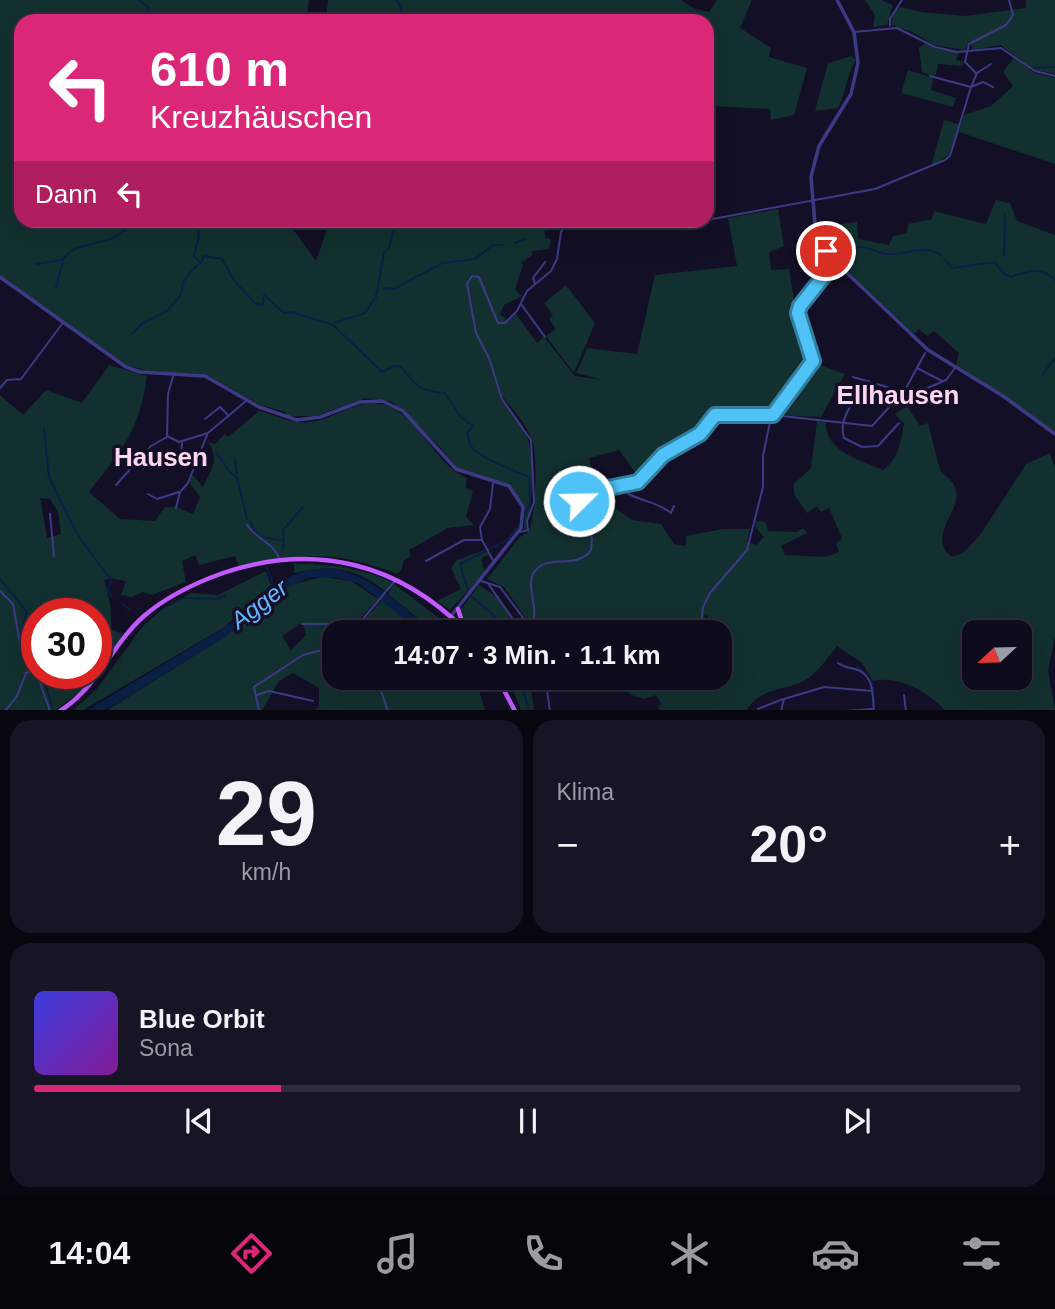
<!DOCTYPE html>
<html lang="de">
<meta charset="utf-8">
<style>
body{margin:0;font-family:Arial,sans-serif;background:#171425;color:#f1f3f6;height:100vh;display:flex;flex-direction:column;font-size:26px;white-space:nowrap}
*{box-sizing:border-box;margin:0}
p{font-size:23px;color:#9b9ba3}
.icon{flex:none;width:38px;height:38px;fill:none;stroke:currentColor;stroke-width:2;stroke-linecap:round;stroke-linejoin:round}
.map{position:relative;height:710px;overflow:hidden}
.panel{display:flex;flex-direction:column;gap:10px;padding:10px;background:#08060f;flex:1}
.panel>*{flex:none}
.guide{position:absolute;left:14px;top:14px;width:700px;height:214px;border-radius:21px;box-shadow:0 7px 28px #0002,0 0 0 2px #2e2b3b;background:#db2777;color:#fff;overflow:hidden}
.needle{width:46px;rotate:248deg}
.tools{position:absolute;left:962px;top:620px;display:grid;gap:14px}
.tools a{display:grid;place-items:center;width:70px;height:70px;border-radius:14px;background:#0e0b1c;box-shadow:0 7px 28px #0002,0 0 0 2px #2e2b3b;font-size:35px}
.speed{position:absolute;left:21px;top:598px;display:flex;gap:14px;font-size:35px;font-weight:700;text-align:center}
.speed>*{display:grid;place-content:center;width:91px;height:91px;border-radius:50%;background:#0e0b1c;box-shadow:0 7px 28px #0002,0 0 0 2px #2e2b3b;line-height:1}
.speed .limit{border:10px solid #d22;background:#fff;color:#111}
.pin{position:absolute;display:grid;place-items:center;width:60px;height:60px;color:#fff;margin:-30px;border:4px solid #fff;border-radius:50%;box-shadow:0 2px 7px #0007}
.me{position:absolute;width:77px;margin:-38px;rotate:67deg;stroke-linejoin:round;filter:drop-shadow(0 0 5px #0008)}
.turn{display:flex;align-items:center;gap:24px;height:147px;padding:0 21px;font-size:32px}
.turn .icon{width:91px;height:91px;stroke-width:2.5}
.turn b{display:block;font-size:49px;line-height:60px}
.then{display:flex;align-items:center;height:66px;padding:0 21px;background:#0003;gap:14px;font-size:26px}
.big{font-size:52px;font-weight:700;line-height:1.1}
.panel .card{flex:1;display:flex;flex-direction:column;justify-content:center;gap:10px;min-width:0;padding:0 24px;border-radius:21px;background:#171425}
.panel .dial{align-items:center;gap:0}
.dial b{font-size:91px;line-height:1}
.song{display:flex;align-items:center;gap:21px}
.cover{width:84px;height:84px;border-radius:10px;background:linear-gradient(135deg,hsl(240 70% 55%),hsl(290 70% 35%))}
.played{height:7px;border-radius:4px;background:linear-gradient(90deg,#db2777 25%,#2e2b3b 25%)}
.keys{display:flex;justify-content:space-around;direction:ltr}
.heat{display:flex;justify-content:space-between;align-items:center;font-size:38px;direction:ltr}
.panel .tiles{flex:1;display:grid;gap:10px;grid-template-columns:1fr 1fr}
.card:last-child{grid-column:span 2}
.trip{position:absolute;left:322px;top:620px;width:410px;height:70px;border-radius:21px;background:#0e0b1c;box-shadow:0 7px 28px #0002,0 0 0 2px #2e2b3b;font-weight:700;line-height:70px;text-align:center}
.menu{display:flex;height:112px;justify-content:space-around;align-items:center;background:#06040b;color:#9b9ba3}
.menu .icon{width:49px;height:49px}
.menu .active{color:#db2777}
.menu b{font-size:32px;color:#f1f3f6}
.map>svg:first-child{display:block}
.green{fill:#12302f;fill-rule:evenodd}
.water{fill:#0a1f44}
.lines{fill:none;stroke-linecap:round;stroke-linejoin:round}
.stream{stroke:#0a1f44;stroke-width:2}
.minor{stroke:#3d3a85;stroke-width:2}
.tertiary{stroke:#3d3a85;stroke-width:3.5}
.primary{stroke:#c25bff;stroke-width:4.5}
.route-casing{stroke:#337fa1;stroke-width:18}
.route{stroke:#4fc3f7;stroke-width:12}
.labels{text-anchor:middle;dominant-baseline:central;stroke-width:7;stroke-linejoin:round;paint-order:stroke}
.water-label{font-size:24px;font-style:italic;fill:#62b6ff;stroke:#130f26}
.quarter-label{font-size:26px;font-weight:bold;fill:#ffd6f0;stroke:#130f26}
</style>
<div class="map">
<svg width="1055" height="711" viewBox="0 0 1055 711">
<rect width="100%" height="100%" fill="#130f26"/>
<g class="green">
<path d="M0,0H309L306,21H21V220L287,221L316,261L330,221L532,220L534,226L537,221H544L545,238L551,239L549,249L532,251V255L521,263L523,265L515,289L522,296L504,305L500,314L508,321L498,324H506L516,314L537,343L544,337L575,376L604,380L576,373L587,348L637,354L655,275L737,266L728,218L778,209L784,246L769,252L771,270L789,269L798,323L810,364L772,413L760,416L721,413L712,415L698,434L658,457L639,478L619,450L589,458L597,491L609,504L632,520L661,524L674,544L686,546V536L723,529H750L747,542L756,545L764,537L755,527L756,521L766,522L768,531L797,532L803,528L807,533L781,546L785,555L826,557L839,552L836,544L842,538L829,508L821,512L817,506L807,513L794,494V484L811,468L817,421L826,422C825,452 861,460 883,470C899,458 900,443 904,424L895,414L907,406L920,426L928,423L940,470C946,478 954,480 956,491C961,512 926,537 952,557L963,553L981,534L1026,464L1050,453L1055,469V636L1048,670L1055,710H945C927,692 900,675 873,681L862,663L837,646C829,656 820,669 810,677C790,692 761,685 747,710H659L658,706L662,704L656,695L644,699L629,694L622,677H719V667L725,661L720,654L734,643L705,614L702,632H549L532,626V620H527L504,587L487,579L520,537L529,531C535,516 538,459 533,443C528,425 513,410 502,396L500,398C509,409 520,421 526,434C535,451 533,518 524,532L525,507L511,486L459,470L438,445L392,402L366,398L315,416H285L286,412L260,405L205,374L147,371L122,364L0,276ZM975,632H1020V677H975Z"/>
<path d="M328,0H681L695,9L709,12L717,0H752L740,28L771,48L769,57L807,68L794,115L771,120L770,109L714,106L713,84L707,85V21H326Z"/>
<path d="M865,0H881L893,5L887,25L873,27L875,15Z"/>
<path d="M1026,0H1055V74L1035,70L1000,45L973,50L970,41L964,50L935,45L910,31L891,25L894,13L900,7L921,12L965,16L1026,8Z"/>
<path d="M926,43L937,49L959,52L956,60L964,62L962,66L938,64L936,75L932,76L922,72L919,48Z"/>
<path d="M852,56L856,60C850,67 844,96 838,108L815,111L828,63Z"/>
<path d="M1014,57L1035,73L1055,78V164L959,132L964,115L991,106L1013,86L1003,72Z"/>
<path d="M908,70L933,78L931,90L956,98L953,107L901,93Z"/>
<path d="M944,120L959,124L949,155L931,166Z"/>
<path d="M996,200L1010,203L1017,221L1055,235V432L956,365L959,353L934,331L927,336L919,329L914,334L830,254L823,240L834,235V225L857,222L858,239L889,245L893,236L907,233L908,224L932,219L934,211L986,224Z"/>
<path d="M566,285L595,323L574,373L546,336L556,329L549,319L553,315L544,303Z"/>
<path d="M814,363L845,374L821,417L777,415Z"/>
<path d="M109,365L147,376C140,430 122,450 89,492L120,519L155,521L165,507H175L193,514L200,497L189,482L193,475L203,487C211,470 220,459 208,442L215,444L225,434L228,437L259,411C274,414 291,425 310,422C336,419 361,395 388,406C421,419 434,464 467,478L466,488L473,491L466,517L474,525L448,528L409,550L411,556L403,561L402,570L396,574C391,570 383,569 376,567C332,550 284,556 239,566L235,556L199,565L195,555L182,561L186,582L152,595L143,592L131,597L121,595L126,581L110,578L104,580C109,597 112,610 111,629L123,634L90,684L56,710H0V395L23,415L46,390L82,403ZM40,498L50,499L58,512L61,534L47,538ZM37,614H96V674H37Z"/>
<path d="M487,549L489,554L481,559L485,572L450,610L437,601L461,589L451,568L457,560Z"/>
<path d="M294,564C328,563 361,568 392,582L385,591C356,567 330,565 294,573Z"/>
<path d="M266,571L271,586L223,628L83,710L72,711L96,690L143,626L163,609L191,593L218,595Z"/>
<path d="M322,577L351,581L378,599L357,622L300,624L282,636L291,650L306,635L303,625H348L351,629L349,632H334V677H352L347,683L350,686L365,677H475L485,710H315L319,706V688L293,673L279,681L262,710L106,711L226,636L286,586Z"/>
<path d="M394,584L457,632H435L388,594Z"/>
<path d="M479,585L500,599L520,632H469L459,612Z"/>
<path d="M382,600L420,632H353Z"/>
<path d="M500,677H529L534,710H521L514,693Z"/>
</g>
<path class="water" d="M333,568C378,579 398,605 434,632H421L360,584L339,578L309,577L272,595L226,636L119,702L103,710L86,711C130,684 175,658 219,631C261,605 276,567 333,568Z"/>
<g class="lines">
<g class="stream">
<path d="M139,0L148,7L147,21"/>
<path d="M397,0L406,21"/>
<path d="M195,21H196"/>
<path d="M202,21H206"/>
<path d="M1034,68L1055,67"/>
<path d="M197,220L199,235L194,256L201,263L204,256L222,259L235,282L256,304L263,305L264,295L284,313L292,312L333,325L382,372L394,366L401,367C417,386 418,391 445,393L461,417L473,426L467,433C468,438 470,445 473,449C479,457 517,472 529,477L530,502L523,520"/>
<path d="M515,243L526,239"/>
<path d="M855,248C869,244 876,254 888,254C907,255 921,244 941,255"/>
<path d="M1004,256L1005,215"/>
<path d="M944,258L952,268L995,262L1003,273L1011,277C1026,271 1043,266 1055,280"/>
<path d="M37,264L61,260L74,249L113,238L140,220"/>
<path d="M193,270L200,263"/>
<path d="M56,288L63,260"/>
<path d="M383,288L394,289L442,263L475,259L493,245H503"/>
<path d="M334,323L365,313L376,297L384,253L389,248L396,220"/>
<path d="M132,334L143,323L167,311L180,296L184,280L192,271"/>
<path d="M1042,375L1055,358"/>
<path d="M44,429L49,477L76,532L93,556"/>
<path d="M216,453C225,461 226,473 237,477L247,519"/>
<path d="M235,460L237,474"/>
<path d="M250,521C257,541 268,537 284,541L283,548"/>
<path d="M284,540L283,530L303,507"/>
<path d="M95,559L112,581L108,588L111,597"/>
<path d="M267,568L273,583"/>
<path d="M0,579L27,612L23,625L37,649"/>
<path d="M468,591L460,564L506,541L520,524"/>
<path d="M471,596L493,615L505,632"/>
<path d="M122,604L129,609"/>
<path d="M163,609L182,598L218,599L226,595"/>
<path d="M857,666L873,684"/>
<path d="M42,674L53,709"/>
<path d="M520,677L529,711"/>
<path d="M873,687L874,695"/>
<path d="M874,698V707"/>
</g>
<g class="minor">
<path d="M890,26V19L902,0"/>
<path d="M854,32L897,28L935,47L957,52L1001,48L1035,71L1055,76"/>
<path d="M976,73L965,62L969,44L1006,25L1013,15L1009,0"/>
<path d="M930,76L971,87L983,82L993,87"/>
<path d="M707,220L875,189L945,160L950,156L971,87L977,73L991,64"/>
<path d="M568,225L605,229L701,220"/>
<path d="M535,284L533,278L545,262"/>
<path d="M521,304L545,337"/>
<path d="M917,368L942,381"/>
<path d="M853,377L904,392"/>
<path d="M869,381C857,398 837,417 844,438L862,447L878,446L899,423"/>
<path d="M0,388L7,380L21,379L62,324"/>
<path d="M904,392L925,353"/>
<path d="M774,414L813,361L800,324V306L834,263"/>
<path d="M205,419L220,407L229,416"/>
<path d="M167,436L179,442L208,433L246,401"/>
<path d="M167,436L168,394L174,373"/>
<path d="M167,469L181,453L182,443"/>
<path d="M493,484L490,509L480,527L482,540L494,562"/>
<path d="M116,485L151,446L167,437"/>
<path d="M618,487C634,501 655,500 671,513L674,506"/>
<path d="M148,494L157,499L179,492"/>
<path d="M176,508L180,492L188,483L207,435"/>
<path d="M50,514L54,556"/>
<path d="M247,525C257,540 274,542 280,560"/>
<path d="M520,532L528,530L527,521L534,502L531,440L502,399L489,358L476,333L467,284L472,276L479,277L498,323H505L517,311L527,291L551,271L557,259L561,232L568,220"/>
<path d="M426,561L464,540H481"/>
<path d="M481,581L500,587L524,619L532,623C540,609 523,583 536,570C550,554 577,570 591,550L592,538L579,505L584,493L637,482L658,458L697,436L720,414L763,417L773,415L872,426L893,403L946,380L955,368"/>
<path d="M489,585L522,632"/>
<path d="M0,591L13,604L22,655L32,670"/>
<path d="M302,624H357"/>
<path d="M352,632L394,582"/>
<path d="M700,632L703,607L710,593L747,550L763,487V456L771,417"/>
<path d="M838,663C846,669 850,667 858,670C875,677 872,696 874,711"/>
<path d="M37,674L50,711"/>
<path d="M371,677L380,688L388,711"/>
<path d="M545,677L550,711"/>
<path d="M257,695L269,691L313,701"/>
<path d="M904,695L906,711"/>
<path d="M758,709L783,699"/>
<path d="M5,711L17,696L26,673L32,670L37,673"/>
<path d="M259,711L254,687L303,655L334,647"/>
<path d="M781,711L784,699L824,687L872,691"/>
<path d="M846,711L872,709"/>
</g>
<g class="tertiary">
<path d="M837,0L854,32L858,63L851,94L819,146L811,177L815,224L827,254L928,350L1003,396L1055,434"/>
<path d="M0,277L126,367L140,372L205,376L259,407L297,420L320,417L360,402L382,401L403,411L456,469L509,486L523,507L521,528L451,616"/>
</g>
<g class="primary">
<path d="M458,609L463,625"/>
<path d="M497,677L515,711"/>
<path d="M60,711C98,687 112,644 144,616C167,596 195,583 223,573C315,542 399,563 467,632"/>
</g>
</g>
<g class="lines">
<g class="route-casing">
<path id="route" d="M579,501L588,492L638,482L663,455L700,434L715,415H773L813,361L798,313L800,306L834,263L826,251"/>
</g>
<use href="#route" class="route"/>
</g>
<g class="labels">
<g class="water-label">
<text transform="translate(259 604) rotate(-37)">Agger</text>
</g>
<g class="quarter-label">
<text x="898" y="395">Ellhausen</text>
<text x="161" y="457">Hausen</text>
</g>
</g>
</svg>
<div class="tools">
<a><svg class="needle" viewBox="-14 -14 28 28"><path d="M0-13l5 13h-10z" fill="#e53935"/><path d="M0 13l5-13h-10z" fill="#9b9ba3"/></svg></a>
</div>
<div class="speed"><div class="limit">30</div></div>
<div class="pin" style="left:826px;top:251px;background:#d93025"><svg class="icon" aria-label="arrive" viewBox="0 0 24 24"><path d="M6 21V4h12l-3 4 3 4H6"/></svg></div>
<svg class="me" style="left:579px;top:501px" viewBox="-20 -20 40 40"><circle r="17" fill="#4fc3f7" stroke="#fff" stroke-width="3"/><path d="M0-11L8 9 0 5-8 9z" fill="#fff"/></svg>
<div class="trip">14:07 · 3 Min. · 1.1 km</div>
<div class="guide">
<div class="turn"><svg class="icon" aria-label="left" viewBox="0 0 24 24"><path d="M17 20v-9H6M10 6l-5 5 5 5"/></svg><div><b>610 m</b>Kreuzhäuschen</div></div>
<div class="then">Dann<svg class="icon" aria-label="left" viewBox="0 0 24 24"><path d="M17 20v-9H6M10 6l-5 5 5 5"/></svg></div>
</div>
</div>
<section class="panel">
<div class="tiles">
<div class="card dial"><b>29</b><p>km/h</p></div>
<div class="card"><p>Klima</p>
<div class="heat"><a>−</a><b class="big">20°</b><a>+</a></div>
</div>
<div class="card">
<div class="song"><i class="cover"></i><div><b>Blue Orbit</b><p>Sona</p></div></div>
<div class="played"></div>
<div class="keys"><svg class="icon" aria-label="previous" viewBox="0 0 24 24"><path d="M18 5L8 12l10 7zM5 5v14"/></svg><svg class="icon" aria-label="pause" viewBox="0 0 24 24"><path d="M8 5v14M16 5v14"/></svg><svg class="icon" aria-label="next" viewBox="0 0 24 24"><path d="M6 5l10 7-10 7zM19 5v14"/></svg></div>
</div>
</div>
</section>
<nav class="menu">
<b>14:04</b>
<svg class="icon active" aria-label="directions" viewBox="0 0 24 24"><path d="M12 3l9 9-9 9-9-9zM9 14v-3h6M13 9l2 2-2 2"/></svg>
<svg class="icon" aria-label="music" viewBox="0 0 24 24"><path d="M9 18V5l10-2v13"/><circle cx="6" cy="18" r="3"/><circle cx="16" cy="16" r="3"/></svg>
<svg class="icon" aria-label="phone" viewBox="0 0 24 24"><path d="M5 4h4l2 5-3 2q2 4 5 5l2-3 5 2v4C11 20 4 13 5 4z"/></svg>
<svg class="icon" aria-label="climate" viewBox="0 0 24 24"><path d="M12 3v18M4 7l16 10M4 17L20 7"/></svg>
<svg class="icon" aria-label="car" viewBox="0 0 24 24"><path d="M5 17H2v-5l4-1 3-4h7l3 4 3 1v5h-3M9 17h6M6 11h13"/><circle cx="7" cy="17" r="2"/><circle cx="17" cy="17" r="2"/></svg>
<svg class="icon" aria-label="filters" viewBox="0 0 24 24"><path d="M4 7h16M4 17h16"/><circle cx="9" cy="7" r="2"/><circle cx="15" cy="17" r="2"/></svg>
</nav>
